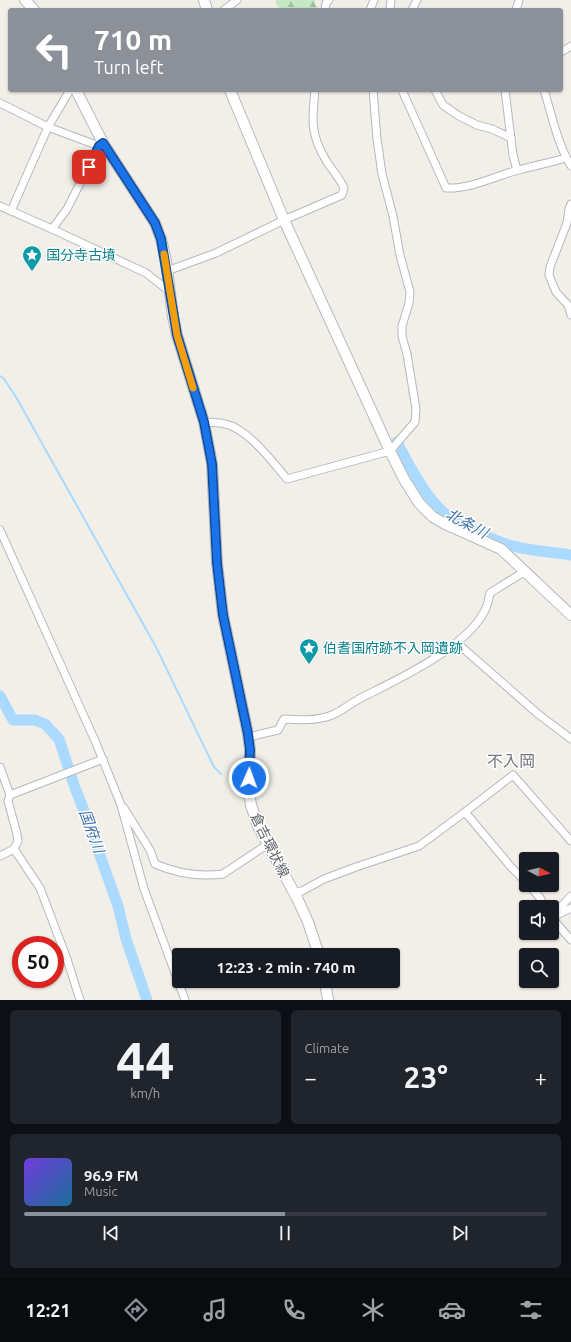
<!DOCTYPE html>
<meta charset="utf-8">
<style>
body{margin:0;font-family:Ubuntu,"Noto Sans JP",sans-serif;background:#20242c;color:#f1f3f6;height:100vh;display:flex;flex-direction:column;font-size:15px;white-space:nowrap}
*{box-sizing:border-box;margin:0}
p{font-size:13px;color:#9ea1a6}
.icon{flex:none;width:22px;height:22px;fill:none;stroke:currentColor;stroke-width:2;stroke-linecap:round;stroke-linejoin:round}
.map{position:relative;height:1000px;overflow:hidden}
.side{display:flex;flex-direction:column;gap:10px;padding:10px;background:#0d0f14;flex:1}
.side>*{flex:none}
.hud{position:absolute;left:8px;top:8px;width:555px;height:84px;border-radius:4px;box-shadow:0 1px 3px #0004;background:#8c9099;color:#fff;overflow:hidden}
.needle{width:26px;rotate:97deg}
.fabs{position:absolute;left:519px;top:852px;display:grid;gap:8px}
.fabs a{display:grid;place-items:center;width:40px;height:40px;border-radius:4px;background:#171b24;box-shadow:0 1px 3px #0004;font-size:20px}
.speed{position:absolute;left:12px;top:936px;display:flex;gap:8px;font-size:20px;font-weight:700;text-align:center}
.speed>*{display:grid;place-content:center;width:52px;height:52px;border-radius:50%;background:#171b24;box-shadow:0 1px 3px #0004;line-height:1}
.speed .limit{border:6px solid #d22;background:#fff;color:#111}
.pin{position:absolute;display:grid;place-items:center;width:34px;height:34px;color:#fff;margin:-17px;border-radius:8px;box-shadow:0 2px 6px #0006}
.me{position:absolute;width:44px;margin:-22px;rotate:2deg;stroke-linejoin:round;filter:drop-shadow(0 0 3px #0008)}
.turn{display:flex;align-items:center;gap:14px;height:84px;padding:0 20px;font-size:18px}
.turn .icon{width:52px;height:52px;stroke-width:2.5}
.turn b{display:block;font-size:28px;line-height:34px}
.big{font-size:30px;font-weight:600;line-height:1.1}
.side .card{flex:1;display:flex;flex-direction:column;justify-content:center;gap:6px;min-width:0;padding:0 14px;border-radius:6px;background:#20242c}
.side .dial{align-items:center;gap:0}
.dial b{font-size:52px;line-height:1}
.song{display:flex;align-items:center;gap:12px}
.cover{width:48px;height:48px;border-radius:6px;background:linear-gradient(135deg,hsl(260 70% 55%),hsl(200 70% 35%))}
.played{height:4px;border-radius:2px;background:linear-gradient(90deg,#8c9099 50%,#363941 50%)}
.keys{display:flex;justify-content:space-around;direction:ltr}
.heat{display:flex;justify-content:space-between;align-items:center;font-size:22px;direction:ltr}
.side .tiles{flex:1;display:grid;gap:10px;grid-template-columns:1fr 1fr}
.card:last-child{grid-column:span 2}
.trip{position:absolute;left:172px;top:948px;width:228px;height:40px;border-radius:4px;background:#171b24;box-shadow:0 1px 3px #0004;font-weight:600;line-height:40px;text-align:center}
.dock{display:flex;height:64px;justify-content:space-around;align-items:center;background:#090b0e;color:#9ea1a6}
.dock .icon{width:28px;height:28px}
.dock .current{color:#8c9099}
.dock b{font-size:18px;color:#f1f3f6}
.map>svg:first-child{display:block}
.forest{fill:url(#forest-firs)}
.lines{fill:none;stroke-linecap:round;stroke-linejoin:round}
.stream{stroke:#aadaff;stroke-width:2}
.river{stroke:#aadaff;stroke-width:11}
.street-casing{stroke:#b5b8bc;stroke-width:9}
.secondary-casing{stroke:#b6babf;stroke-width:12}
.street{stroke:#fff;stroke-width:7}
.secondary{stroke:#fff;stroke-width:10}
.route-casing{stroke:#114b97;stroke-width:10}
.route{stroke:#1a73e8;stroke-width:7}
.slow{stroke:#f59e0b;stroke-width:7}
.labels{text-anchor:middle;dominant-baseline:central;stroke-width:3;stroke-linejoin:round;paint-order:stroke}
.culture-label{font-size:14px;fill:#0d838f;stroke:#fff;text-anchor:start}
.street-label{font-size:14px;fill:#5f6368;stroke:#fff}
.water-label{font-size:15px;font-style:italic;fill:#4174aa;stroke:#fff}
.quarter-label{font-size:16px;fill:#70757a;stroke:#fff}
</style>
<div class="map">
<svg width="571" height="1000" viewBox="0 0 571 1000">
<defs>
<pattern id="forest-firs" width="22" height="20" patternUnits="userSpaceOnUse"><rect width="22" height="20" fill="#c5e8c5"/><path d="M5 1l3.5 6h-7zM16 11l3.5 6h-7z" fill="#a3c0a4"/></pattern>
</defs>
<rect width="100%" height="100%" fill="#f1efe8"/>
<path class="forest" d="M276,0H315V4L319,10H282L276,4Z"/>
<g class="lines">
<g class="stream">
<path d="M0,376L4,379L16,397L156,647L214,767L221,774"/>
<path d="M0,703L3,701"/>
</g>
<g class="river">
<path d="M397,442C407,462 425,496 442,511C455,523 496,542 513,546C530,551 553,552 571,555"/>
<path d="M0,696L13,720H35L45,724L59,739L74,785L86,816L118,906L126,939L147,1000"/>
</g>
<g class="street-casing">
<g id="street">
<path d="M224,10L237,0"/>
<path d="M325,10L326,3L329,0"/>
<path d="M370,10L374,0"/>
<path d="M390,10L391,0"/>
<path d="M412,10L417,0"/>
<path d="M516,10L519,0"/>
<path d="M561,52L571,46"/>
<path d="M402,90L446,188C470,189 493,177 515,171C532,166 549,163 566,158"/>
<path d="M435,90L443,105L459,116L477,125L492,129L511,138"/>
<path d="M505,90L513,155L517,170"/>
<path d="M544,90C552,115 557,143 571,166"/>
<path d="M0,103L48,127L99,146"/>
<path d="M571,204L569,209L567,223L550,267L549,275L556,292L568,305L571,315"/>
<path d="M0,206L52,229L146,273L169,291"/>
<path d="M11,211L48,127L70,90"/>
<path d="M52,229L67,209L99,146L103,143"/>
<path d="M167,271L216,253L284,220L342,195L344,188C340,179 333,171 327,162C310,135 312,120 315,90"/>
<path d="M204,422C211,423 218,422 225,424C247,428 273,462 287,479L390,451L415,422L416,409L407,354L402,336V326L409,303L410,292L400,255L393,216L382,174L377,139L373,90"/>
<path d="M0,530L96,743L121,805L144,889L185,1000"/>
<path d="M457,643L538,714L571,739"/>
<path d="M248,737L278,730L284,719C300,720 317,721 332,715C342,711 351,703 361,698C398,679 469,647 486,608C488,603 489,598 490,593L524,572"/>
<path d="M0,767L10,795L8,801L17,834L18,841L14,849L0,856"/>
<path d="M10,795L103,759"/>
<path d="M124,808L150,850L155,864C176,873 200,877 223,874L268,844"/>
<path d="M465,812L513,775L571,841"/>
<path d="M14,849L40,888L67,959L80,1000"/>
<path d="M529,885L540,898L545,907"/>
<path d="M294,893L302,891L324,879L356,867L419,846L465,812L511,867L526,882"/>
<path d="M552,916L571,896"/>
<path d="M555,916L571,908"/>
<path d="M552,918L571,940"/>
</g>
</g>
<g class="secondary-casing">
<g id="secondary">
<path d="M25,0L34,10"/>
<path d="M204,0L207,10"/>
<path d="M76,90L103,143L155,223L161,239L166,261L173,317L177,335L204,422L212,464L217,563L223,615L248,734L250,750L249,792L251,805L258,826L298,900L308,922L319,955"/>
<path d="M230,90L284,220L390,451L404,479L419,503L433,517L445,524L501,549L571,615"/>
<path d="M325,981L328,1000"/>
</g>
</g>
<use href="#street" class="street"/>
<use href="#secondary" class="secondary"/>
</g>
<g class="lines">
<g class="route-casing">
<path id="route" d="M89,167L99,146L103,143L155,223L161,239L177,335L204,422L212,464L217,563L223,615L248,734L250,750L249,778"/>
</g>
<use href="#route" class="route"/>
<path class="slow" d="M164,254L177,335L193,388"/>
</g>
<defs>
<g id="sight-pin" transform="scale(1)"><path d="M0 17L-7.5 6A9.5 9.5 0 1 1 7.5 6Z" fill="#0f9aa8" stroke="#fff"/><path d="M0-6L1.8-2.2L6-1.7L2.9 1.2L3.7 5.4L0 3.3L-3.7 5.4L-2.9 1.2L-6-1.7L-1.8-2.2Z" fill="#fff"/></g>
</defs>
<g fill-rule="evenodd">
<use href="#sight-pin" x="32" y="255"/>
<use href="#sight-pin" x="309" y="648"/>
</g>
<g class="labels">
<g class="culture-label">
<text x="46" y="255">国分寺古墳</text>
<text x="323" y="648">伯耆国府跡不入岡遺跡</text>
</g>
<g class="street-label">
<text transform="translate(270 845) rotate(64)">倉吉環状線</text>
</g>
<g class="water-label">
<text transform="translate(467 523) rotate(28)">北条川</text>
<text transform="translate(92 831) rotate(70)">国府川</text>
</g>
<g class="quarter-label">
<text x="511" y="761">不入岡</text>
</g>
</g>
</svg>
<div class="fabs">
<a><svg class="needle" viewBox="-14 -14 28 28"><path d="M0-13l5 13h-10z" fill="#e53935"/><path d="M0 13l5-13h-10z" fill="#9ea1a6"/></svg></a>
<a><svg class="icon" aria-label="sound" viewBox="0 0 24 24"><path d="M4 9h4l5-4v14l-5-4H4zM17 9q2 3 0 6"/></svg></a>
<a><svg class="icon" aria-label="search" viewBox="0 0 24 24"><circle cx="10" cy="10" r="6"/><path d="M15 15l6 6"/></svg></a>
</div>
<div class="speed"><div class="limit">50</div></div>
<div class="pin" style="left:89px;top:167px;background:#d93025"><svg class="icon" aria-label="arrive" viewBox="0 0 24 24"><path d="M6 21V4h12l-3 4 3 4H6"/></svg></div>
<svg class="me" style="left:249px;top:778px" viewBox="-20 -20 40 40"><circle r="17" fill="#1a73e8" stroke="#fff" stroke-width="3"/><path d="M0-11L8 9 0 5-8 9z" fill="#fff"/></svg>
<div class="trip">12:23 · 2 min · 740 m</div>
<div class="hud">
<div class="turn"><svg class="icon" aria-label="left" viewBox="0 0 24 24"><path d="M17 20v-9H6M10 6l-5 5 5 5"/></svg><div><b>710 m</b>Turn left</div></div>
</div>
</div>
<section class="side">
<div class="tiles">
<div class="card dial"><b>44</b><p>km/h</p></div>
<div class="card"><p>Climate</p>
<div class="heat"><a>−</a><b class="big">23°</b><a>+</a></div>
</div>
<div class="card">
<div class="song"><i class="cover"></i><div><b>96.9 FM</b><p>Music</p></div></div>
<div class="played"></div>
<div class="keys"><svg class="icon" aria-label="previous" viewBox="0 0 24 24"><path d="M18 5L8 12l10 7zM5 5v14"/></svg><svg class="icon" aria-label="pause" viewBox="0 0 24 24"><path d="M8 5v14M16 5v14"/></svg><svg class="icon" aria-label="next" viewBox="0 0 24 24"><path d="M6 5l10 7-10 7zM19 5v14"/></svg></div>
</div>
</div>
</section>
<nav class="dock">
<b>12:21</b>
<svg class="icon current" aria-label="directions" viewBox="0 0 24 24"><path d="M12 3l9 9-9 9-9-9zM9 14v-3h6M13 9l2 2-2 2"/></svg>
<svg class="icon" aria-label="music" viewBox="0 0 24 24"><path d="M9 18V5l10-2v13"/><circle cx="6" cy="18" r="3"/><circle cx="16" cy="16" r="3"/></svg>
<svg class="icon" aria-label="phone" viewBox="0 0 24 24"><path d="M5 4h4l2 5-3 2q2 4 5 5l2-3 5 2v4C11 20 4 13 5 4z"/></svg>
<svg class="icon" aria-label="climate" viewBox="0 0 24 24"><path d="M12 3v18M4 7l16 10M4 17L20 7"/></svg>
<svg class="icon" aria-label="car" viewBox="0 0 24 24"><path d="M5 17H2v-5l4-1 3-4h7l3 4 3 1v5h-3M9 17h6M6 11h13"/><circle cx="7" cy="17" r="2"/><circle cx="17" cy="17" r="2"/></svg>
<svg class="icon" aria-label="filters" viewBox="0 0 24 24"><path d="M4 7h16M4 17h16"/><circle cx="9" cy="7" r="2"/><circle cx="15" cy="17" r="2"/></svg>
</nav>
